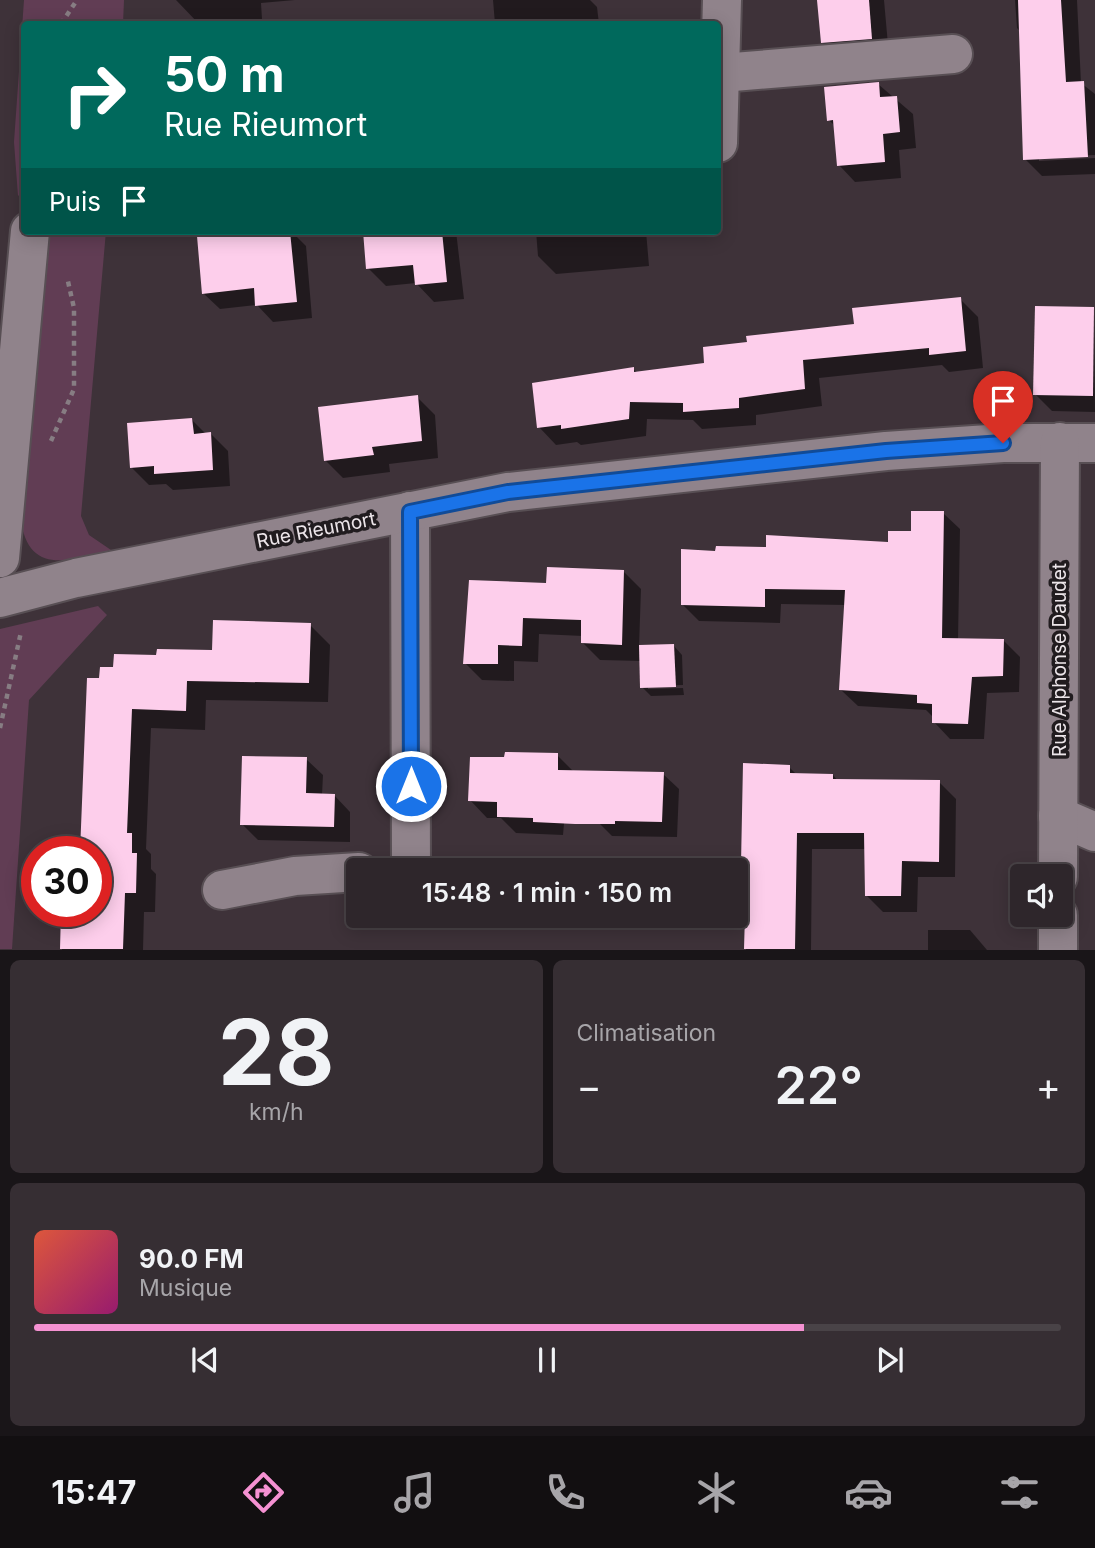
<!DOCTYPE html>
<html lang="fr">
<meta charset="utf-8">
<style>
body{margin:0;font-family:Inter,sans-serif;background:#362e33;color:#f1f3f6;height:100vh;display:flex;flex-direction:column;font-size:26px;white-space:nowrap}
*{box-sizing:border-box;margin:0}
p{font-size:23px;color:#a7a5a9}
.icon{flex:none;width:38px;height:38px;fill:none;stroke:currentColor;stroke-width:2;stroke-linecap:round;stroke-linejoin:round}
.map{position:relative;height:950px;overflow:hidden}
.details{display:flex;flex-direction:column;gap:10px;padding:10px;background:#191518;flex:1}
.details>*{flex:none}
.guide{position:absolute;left:21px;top:21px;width:700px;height:214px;border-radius:7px;box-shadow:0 4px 18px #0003,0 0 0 2px #494347;background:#00695c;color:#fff;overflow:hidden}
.buttons{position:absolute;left:1010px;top:864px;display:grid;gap:14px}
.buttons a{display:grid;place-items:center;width:63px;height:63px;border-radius:7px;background:#2e262b;box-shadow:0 4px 18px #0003,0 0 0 2px #494347;font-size:35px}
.speed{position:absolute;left:21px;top:836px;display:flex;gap:14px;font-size:35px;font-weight:700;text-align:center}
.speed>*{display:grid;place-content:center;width:91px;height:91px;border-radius:50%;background:#2e262b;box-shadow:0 4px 18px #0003,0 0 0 2px #494347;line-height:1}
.speed .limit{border:10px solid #d22;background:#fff;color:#111}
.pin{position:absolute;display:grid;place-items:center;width:60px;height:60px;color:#fff;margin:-72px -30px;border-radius:50% 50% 50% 0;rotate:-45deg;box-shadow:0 0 7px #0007}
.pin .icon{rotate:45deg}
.me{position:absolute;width:77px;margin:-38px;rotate:0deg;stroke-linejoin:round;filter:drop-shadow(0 0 5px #0008)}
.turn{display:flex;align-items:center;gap:24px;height:147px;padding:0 28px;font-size:32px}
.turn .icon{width:91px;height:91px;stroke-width:2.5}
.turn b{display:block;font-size:49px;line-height:60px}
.then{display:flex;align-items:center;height:66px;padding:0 28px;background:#0003;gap:14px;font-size:26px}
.big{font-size:52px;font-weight:600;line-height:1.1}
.details .tile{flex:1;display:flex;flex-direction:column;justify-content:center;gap:10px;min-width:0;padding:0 24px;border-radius:10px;background:#362e33}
.details .dial{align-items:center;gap:0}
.dial b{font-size:91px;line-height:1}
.song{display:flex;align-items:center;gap:21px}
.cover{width:84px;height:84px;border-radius:10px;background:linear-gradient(135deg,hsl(10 70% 55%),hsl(320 70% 35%))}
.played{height:7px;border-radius:4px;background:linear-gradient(90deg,#f591d2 75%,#494347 75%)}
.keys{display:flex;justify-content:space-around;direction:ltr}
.heat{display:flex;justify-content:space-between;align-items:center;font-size:38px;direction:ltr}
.details .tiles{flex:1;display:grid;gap:10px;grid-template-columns:1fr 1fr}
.tile:last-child{grid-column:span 2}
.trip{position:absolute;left:346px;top:858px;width:402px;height:70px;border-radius:7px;background:#2e262b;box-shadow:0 4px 18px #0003,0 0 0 2px #494347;font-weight:600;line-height:70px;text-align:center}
.dock{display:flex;height:112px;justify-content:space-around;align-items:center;background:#120f11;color:#a7a5a9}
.dock .icon{width:49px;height:49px}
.dock .current{color:#f591d2}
.dock b{font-size:32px;color:#f1f3f6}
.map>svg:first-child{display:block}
.green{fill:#613d54}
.shadow{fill:#0007}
.building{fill:#fdceeb}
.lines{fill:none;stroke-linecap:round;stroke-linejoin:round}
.minor-casing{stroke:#584f54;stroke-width:42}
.path{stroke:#877d83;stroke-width:4.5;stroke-dasharray:5 5;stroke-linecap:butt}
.minor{stroke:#90838b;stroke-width:38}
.route-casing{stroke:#114b97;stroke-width:18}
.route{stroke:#1a73e8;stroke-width:12}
.labels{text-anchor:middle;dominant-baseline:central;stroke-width:7;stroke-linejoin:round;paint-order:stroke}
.street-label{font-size:19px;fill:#ece5e9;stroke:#211c1f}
</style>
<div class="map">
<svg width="1095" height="950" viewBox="0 0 1095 950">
<rect width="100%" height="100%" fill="#3e3239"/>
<g class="green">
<path d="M24,0H124L123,24H24V190L18,196L14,142Z"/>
<path d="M52,231H106L81,516L89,535L111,550C68,561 27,577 20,515L49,238Z"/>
<path d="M98,606L107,615L29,700L12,949H0V629Z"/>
</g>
<g class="shadow">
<path d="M176,0H295L261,3L262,19L210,24H199Z"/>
<path d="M493,0H590L597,7L599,24H495Z"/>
<path d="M819,0H884L889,56L840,60L822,42Z"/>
<path d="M1015,0H1077L1081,83L1095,94V155L1039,157V161L1095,158V174L1042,176L1025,159L1020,31L1017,28Z"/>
<path d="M878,84L913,114L916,148L899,150L901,178L855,182L839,165L835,126L829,120Z"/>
<path d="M270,231H291L306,246L312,318L273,322L257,305L220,309L203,293Z"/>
<path d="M365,231H456L464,299L434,302L416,283L386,286L368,268Z"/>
<path d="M536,231H646L649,266L556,274L538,256Z"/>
<path d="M960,299L978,317L983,368L949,372L942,365L819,378L822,406L756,415V425L702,429L693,420L647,419L646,436L581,445L577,442L556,445L539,427L633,369L638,373L706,365Z"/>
<path d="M1094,309L1095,412L1052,411L1035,394Z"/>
<path d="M417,397L435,415L438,458L389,464L390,472L343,478L325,460Z"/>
<path d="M191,419L206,434H211L228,451L230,486L173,490L166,484L149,485L132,468Z"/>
<path d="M943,513L960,529L958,640H1003L1020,657L1019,692L987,693L984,739H950L934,722V718L926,710L858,706L841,690L846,605L781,604L780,623L699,621L682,604L717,552L890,544L912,533Z"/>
<path d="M624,572L641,589L639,647L674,646L682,655L683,685L648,686V689L683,688L684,695L651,696L642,687L641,661L600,660L583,643V636L539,634L538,662L514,661V681L482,680L465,663L548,585Z"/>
<path d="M310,625L330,645L328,702L206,700L205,730L151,728L146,849L151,854V869L156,874L155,912H144L143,950H62L63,912H96V852H81L88,680H101L115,669L158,657L214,652Z"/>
<path d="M557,755L574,772L565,813L563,835L516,833L501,818H487L470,800Z"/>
<path d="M306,759L323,775L322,795H334L350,812V842L258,840L242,824Z"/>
<path d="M789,767L797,775H833L838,781L939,782L956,799L955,877H918L917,912H883L866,895V849H812L811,950H746V918L742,913Z"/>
<path d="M663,774L679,789L677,837L612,836L596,820Z"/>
<path d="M928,930H970L987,950H928Z"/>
</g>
<g class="building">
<path d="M817,0H869L872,39L821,43Z"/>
<path d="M1018,0H1061L1066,82L1084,81L1088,157L1023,160Z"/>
<path d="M879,82L880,97L897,96L900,132L883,134L885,162L837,166L833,120L827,121L824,87Z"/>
<path d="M251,231H290L297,302L255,306L254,288L202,294L197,236Z"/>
<path d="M363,231H442L447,282L415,285L413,265L366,269Z"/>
<path d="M961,297L966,351L929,355V348L803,360L805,389L739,398V408L683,412V403L630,402L629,419L561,429V425L537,428L532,383L634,367V372L704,363L703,347L747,342L746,336L854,324L852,308Z"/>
<path d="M1035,306L1094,307L1093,396L1033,395Z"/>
<path d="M418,395L422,441L372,447L374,455L324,461L318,407Z"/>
<path d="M192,418L194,434L211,432L213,470L154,474V466L130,468L127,423Z"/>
<path d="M911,511H944L942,638L1004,639L1003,676L972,677L968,724L932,723V704L917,703V695L839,690L845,590L765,589V607L681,605V549L715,551L716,546L766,547V535L888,542V531H911Z"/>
<path d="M547,567L624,570L622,645L581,643V620L523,618L522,646L498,645V664H463L469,580L546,583Z"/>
<path d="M213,620L311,623L309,683L187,681L186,711L132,709L127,833H132V853H137L136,893H125L123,949H60L61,912H96V852H80L87,678H99L100,667H113L114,654L156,655L157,649L212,650Z"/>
<path d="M674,644L676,687L640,688L639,645Z"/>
<path d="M505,752L558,753V770L664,772L662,822L615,821V824H575L533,822V818L497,817V802L468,801L470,757H504Z"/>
<path d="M242,756L307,757L306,793L335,794L334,827L240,825Z"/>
<path d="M743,763L790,765V773L833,774V779L940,780L939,862L902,861L901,896H865L864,833H797L795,949H744L745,914H740Z"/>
</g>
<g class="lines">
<g class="minor-casing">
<g id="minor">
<path d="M721,73L953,54"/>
<path d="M718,143L722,0"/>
<path d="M410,511L411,868"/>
<path d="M0,558L30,231"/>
<path d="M0,598L76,578L508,492L886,451L1003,443H1095"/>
<path d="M1058,816L1095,832"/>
<path d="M1058,877L1060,442"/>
<path d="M222,890L295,876L359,872"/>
<path d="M1058,950V915"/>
</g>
</g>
<g class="path">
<path d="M61,24L77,0"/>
<path d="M51,441L74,389V308L67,277"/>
<path d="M0,728L21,632"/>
</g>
<use href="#minor" class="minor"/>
</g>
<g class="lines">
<g class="route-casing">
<path id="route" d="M411,786L410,512L508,492L886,451L1003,443"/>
</g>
<use href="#route" class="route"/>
</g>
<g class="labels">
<g class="street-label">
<text transform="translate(316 530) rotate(-11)">Rue Rieumort</text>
<text transform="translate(1059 660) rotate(-90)">Rue Alphonse Daudet</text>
</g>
</g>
</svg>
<div class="buttons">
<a><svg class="icon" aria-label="sound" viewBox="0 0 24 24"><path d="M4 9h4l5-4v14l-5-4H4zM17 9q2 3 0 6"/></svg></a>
</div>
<div class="speed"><div class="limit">30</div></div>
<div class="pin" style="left:1003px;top:443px;background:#d93025"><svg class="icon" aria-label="arrive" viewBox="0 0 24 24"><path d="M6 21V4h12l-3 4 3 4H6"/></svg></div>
<svg class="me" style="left:411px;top:786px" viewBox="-20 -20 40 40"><circle r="17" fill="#1a73e8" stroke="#fff" stroke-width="3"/><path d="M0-11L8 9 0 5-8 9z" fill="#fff"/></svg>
<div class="trip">15:48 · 1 min · 150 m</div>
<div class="guide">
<div class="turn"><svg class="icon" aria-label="right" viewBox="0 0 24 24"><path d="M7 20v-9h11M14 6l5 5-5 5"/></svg><div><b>50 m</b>Rue Rieumort</div></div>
<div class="then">Puis<svg class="icon" aria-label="arrive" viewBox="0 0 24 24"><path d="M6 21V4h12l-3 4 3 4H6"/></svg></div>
</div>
</div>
<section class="details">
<div class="tiles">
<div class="tile dial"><b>28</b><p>km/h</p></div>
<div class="tile"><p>Climatisation</p>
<div class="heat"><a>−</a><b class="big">22°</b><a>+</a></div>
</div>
<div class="tile">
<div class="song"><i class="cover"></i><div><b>90.0 FM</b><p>Musique</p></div></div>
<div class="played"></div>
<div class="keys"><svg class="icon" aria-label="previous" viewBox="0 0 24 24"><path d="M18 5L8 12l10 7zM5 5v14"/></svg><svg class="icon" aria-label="pause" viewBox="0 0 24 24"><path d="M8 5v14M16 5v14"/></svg><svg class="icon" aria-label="next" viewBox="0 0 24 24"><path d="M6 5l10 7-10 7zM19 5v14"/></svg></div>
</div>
</div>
</section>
<nav class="dock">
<b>15:47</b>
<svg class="icon current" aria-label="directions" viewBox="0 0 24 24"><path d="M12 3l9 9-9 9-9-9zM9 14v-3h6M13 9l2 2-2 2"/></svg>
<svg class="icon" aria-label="music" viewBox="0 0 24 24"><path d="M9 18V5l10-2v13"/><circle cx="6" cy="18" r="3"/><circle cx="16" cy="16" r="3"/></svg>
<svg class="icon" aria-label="phone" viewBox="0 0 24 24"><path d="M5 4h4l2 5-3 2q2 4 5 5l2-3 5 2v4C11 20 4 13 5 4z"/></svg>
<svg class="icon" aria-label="climate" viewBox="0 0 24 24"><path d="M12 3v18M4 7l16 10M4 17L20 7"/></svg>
<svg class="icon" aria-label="car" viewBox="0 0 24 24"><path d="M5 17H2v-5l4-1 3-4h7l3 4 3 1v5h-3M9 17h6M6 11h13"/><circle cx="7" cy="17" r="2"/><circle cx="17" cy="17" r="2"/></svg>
<svg class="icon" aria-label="filters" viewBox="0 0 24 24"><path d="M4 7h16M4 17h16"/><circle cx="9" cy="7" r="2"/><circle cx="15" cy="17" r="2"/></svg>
</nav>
